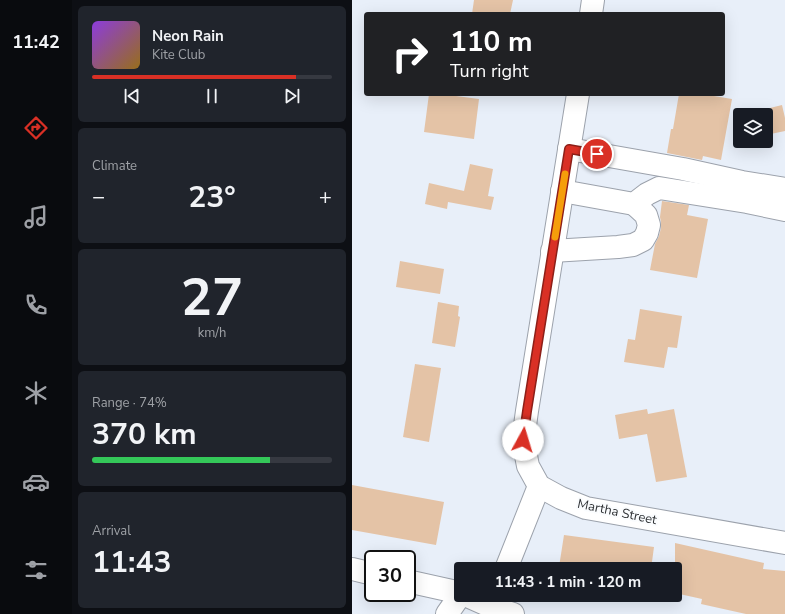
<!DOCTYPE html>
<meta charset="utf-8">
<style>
body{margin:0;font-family:"Nunito Sans",sans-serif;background:#20242c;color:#f1f3f6;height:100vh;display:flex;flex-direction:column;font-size:15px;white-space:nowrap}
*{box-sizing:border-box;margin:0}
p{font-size:13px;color:#9ea1a6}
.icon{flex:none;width:22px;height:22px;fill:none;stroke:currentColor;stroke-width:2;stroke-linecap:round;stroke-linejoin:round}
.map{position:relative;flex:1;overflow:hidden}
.details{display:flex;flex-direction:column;gap:6px;padding:6px;background:#0d0f14;width:280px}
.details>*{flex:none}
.top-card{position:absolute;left:12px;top:12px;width:361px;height:84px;border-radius:4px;box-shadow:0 4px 16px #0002;background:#202124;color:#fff;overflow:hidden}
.fabs{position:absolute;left:381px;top:108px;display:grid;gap:8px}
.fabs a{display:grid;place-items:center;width:40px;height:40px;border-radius:4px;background:#171b24;box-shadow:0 4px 16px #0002;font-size:20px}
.speed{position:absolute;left:12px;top:550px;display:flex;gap:8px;font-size:20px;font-weight:700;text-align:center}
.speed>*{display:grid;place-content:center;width:52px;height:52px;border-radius:50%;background:#171b24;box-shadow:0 4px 16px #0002;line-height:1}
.speed .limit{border:2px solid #111;border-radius:6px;background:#fff;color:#111}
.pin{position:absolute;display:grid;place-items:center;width:34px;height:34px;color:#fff;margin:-17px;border:2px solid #fff;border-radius:50%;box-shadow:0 1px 4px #0007}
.me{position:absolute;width:44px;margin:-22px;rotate:6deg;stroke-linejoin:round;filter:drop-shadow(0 0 3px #0008)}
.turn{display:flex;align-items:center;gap:14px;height:84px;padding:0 20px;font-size:18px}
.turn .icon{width:52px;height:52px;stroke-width:2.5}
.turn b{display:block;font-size:28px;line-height:34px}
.big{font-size:30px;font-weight:700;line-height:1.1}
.details .tile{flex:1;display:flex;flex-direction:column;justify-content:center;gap:6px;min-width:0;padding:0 14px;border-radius:6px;background:#20242c}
.details .dial{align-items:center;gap:0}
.dial b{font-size:52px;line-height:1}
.song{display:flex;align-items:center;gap:12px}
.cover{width:48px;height:48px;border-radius:6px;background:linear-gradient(135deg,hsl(270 70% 55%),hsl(40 70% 35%))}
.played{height:4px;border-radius:2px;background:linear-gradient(90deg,#d93025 85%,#363941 85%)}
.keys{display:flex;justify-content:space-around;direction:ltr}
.heat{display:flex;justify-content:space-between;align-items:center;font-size:22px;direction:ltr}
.charge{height:6px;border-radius:3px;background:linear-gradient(90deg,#34c759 74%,#363941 0)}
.trip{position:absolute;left:102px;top:562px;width:228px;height:40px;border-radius:4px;background:#171b24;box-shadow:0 4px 16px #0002;font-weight:700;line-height:40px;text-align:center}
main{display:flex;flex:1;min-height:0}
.tabs{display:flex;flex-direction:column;width:72px;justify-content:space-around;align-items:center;background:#090b0e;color:#9ea1a6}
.tabs .icon{width:28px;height:28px}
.tabs .selected{color:#d93025}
.tabs b{font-size:18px;color:#f1f3f6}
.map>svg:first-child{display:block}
.building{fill:#e4c3a6}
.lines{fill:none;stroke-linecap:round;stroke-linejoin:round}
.minor-casing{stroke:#9ca2ac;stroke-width:24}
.minor{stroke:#fff;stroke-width:22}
.route-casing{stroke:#8d1f18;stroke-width:10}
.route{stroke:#d93025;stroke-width:7}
.slow{stroke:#f59e0b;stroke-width:7}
.labels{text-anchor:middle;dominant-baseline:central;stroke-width:4;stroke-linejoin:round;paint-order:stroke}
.street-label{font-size:13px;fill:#2f3235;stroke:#fafcfe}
</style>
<main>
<nav class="tabs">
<b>11:42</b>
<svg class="icon selected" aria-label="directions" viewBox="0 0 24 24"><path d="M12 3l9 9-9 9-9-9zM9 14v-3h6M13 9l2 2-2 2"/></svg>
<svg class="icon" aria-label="music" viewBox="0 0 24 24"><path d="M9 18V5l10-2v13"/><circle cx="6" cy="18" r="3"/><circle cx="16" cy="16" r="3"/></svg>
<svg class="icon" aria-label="phone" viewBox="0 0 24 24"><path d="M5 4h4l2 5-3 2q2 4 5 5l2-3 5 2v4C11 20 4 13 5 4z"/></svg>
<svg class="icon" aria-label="climate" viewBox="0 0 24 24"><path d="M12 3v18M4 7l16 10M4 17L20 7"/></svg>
<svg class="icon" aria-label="car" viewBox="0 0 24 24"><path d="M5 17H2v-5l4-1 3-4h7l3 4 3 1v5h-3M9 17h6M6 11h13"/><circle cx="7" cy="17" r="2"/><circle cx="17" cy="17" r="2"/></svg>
<svg class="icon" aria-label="filters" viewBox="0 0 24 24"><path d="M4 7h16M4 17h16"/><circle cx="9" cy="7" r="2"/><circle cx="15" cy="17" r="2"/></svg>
</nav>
<section class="details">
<div class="tile">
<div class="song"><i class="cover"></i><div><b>Neon Rain</b><p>Kite Club</p></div></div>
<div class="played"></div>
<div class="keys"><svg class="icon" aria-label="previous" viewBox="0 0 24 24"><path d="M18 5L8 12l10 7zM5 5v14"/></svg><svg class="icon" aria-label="pause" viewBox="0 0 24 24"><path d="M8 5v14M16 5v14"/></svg><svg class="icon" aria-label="next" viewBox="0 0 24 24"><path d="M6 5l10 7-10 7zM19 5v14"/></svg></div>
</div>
<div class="tile"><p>Climate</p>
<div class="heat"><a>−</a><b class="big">23°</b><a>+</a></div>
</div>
<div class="tile dial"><b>27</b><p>km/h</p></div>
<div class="tile"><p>Range · 74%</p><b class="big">370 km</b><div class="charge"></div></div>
<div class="tile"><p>Arrival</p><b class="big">11:43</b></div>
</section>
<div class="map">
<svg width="433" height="614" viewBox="0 0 433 614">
<rect width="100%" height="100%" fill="#e8eff9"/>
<g class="building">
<path d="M122,0H161L158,14H120Z"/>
<path d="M77,94H105L104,96L127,99L122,139L72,132Z"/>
<path d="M327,94H350L380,99L369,160L351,156L350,160L315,153L319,129H321Z"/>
<path d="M430,105L433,118V131L414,135V109Z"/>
<path d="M118,164L141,169L136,196L142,197L139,210L96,202L95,209L73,204L77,183L112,191Z"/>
<path d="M310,201L337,205L335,215L356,219L345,278L298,270L303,244L307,236L309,228V222L308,217Z"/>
<path d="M48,261L92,269L88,294L44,287Z"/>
<path d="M86,302L107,306L106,316L108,317L103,347L80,343Z"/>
<path d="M288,309L330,316L325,348L316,347L312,368L272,362L276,339L283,340Z"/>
<path d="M63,364L89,368L77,442L51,437Z"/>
<path d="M295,409L296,414L322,409L335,477L304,482L295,434L267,439L263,415Z"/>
<path d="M0,485L92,502L84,545L0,530Z"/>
<path d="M212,535L302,547L299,569H217V568L207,567Z"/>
<path d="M323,543L412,563L411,569L433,571V614H394L349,604L350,599L323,593Z"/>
<path d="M274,595H295L294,599L274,596Z"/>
</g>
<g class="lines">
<g class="minor-casing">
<g id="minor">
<path d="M239,14L241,0"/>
<path d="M226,94L175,411L171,440L176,466L187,486L209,498L234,508L433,543"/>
<path d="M217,149L331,169L390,182L433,189"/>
<path d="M210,191L282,204L295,194L307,188L395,202L433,210"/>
<path d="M200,251L266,247L281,245L291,240L295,233L297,225L294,215L282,204"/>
<path d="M0,569L21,574"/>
<path d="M154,569L187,486"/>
<path d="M55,581L109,593"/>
<path d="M113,595L140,607L161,614"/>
<path d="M95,614L109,594"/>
</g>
</g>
<use href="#minor" class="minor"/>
</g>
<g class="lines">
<g class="route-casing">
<path id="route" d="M171,440L175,411L217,149L245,154"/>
</g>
<use href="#route" class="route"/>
<path class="slow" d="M203,237L213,174"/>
</g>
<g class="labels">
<g class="street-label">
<text transform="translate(265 512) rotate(12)">Martha Street</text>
</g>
</g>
</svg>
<div class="fabs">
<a><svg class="icon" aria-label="layers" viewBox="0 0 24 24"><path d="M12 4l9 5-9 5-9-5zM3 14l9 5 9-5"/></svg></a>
</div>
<div class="speed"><div class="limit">30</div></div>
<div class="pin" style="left:245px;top:154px;background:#d93025"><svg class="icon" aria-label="arrive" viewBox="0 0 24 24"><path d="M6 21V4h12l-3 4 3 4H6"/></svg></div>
<svg class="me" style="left:171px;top:440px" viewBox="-20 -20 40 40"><circle r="19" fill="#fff"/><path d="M0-13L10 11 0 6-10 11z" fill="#d93025"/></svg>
<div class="trip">11:43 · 1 min · 120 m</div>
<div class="top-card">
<div class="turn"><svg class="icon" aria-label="right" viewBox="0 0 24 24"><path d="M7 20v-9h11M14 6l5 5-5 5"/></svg><div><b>110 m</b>Turn right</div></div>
</div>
</div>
</main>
